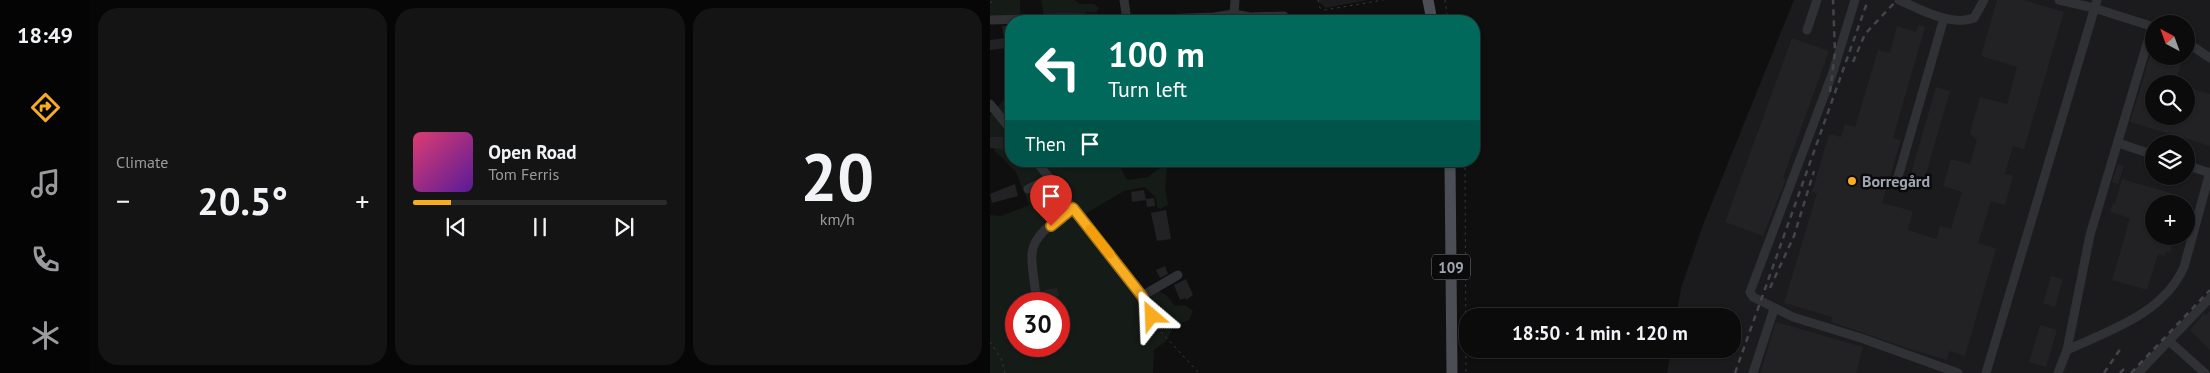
<!DOCTYPE html>
<meta charset="utf-8">
<style>
body{margin:0;font-family:"PT Sans",sans-serif;background:#141415;color:#f1f3f6;height:100vh;display:flex;flex-direction:column;font-size:19px;white-space:nowrap}
*{box-sizing:border-box;margin:0}
p{font-size:16px;color:#9a9b9d}
.icon{flex:none;width:28px;height:28px;fill:none;stroke:currentColor;stroke-width:2;stroke-linecap:round;stroke-linejoin:round}
.map{position:relative;flex:1;overflow:hidden}
.details{display:flex;flex-direction:column;gap:8px;padding:8px;background:#060607;width:900px}
.details>*{flex:none}
.hud{position:absolute;left:15px;top:15px;width:475px;height:152px;border-radius:20px;box-shadow:0 1px 4px #0004,0 0 0 1px #2b2b2d;background:#00695c;color:#fff;overflow:hidden}
.needle{width:32px;rotate:319deg}
.tools{position:absolute;left:1155px;top:15px;display:grid;gap:10px}
.tools a{display:grid;place-items:center;width:50px;height:50px;border-radius:50%;background:#0b0b0c;box-shadow:0 1px 4px #0004,0 0 0 1px #2b2b2d;font-size:25px}
.speed{position:absolute;left:15px;top:292px;display:flex;gap:10px;font-size:25px;font-weight:700;text-align:center}
.speed>*{display:grid;place-content:center;width:65px;height:65px;border-radius:50%;background:#0b0b0c;box-shadow:0 1px 4px #0004,0 0 0 1px #2b2b2d;line-height:1}
.speed .limit{border:8px solid #d22;background:#fff;color:#111}
.pin{position:absolute;display:grid;place-items:center;width:42px;height:42px;color:#fff;margin:-51px -21px;border-radius:50% 50% 50% 0;rotate:-45deg;box-shadow:0 0 5px #0007}
.pin .icon{rotate:45deg}
.me{position:absolute;width:55px;margin:-28px;rotate:334deg;stroke-linejoin:round;filter:drop-shadow(0 0 4px #0008)}
.turn{display:flex;align-items:center;gap:18px;height:105px;padding:0 20px;font-size:22px}
.turn .icon{width:65px;height:65px;stroke-width:2.5}
.turn b{display:block;font-size:35px;line-height:42px}
.then{display:flex;align-items:center;height:48px;padding:0 20px;background:#0003;gap:10px;font-size:19px}
.big{font-size:38px;font-weight:700;line-height:1.1}
.details .card{flex:1;display:flex;flex-direction:column;justify-content:center;gap:8px;min-width:0;padding:0 18px;border-radius:20px;background:#141415}
.details .dial{align-items:center;gap:0}
.dial b{font-size:65px;line-height:1}
.song{display:flex;align-items:center;gap:15px}
.cover{width:60px;height:60px;border-radius:8px;background:linear-gradient(135deg,hsl(340 70% 55%),hsl(270 70% 35%))}
.played{height:5px;border-radius:2px;background:linear-gradient(90deg,#f8ac20 15%,#2b2b2d 15%)}
.keys{display:flex;justify-content:space-around;direction:ltr}
.heat{display:flex;justify-content:space-between;align-items:center;font-size:28px;direction:ltr}
.details .tiles{flex:1;display:grid;gap:8px;grid-template-columns:repeat(3,1fr)}
.trip{position:absolute;left:469px;top:308px;width:282px;height:50px;border-radius:20px;background:#0b0b0c;box-shadow:0 1px 4px #0004,0 0 0 1px #2b2b2d;font-weight:700;line-height:50px;text-align:center}
main{display:flex;flex:1;min-height:0}
.tabs{display:flex;flex-direction:column;width:90px;justify-content:space-around;align-items:center;background:#040405;color:#9a9b9d}
.tabs .icon{width:35px;height:35px}
.tabs .selected{color:#f8ac20}
.tabs b{font-size:22px;color:#f1f3f6}
.map>svg:first-child{display:block}
.built{fill:#1b1b1d;fill-rule:evenodd}
.green{fill:#151b16;fill-rule:evenodd}
.building{fill:#222224}
.lines{fill:none;stroke-linecap:round;stroke-linejoin:round}
.path{stroke:#36383c;stroke-width:1;stroke-dasharray:2.5 4;stroke-linecap:butt}
.minor{stroke:#303135;stroke-width:9}
.major{stroke:#4c4e55;stroke-width:11}
.rail{stroke:#43454b;stroke-width:2.5;stroke-dasharray:6 5;stroke-linecap:butt}
.route-casing{stroke:#a17015;stroke-width:12}
.route{stroke:#f8ac20;stroke-width:9}
.slow{stroke:#f59e0b;stroke-width:9}
.poi-dot{fill:#f8ac20;stroke:#0a0a0b;stroke-width:2}
.labels{text-anchor:middle;dominant-baseline:central;stroke-width:5;stroke-linejoin:round;paint-order:stroke}
.shield{fill:#0a0a0b;stroke:#727680;stroke-width:1}
.shield-label{font-size:15px;font-weight:bold;fill:#9fa5b2}
.poi-label{font-size:16px;font-weight:bold;fill:#9fa5b2;stroke:#0a0a0b;text-anchor:start}
</style>
<main>
<nav class="tabs">
<b>18:49</b>
<svg class="icon selected" aria-label="directions" viewBox="0 0 24 24"><path d="M12 3l9 9-9 9-9-9zM9 14v-3h6M13 9l2 2-2 2"/></svg>
<svg class="icon" aria-label="music" viewBox="0 0 24 24"><path d="M9 18V5l10-2v13"/><circle cx="6" cy="18" r="3"/><circle cx="16" cy="16" r="3"/></svg>
<svg class="icon" aria-label="phone" viewBox="0 0 24 24"><path d="M5 4h4l2 5-3 2q2 4 5 5l2-3 5 2v4C11 20 4 13 5 4z"/></svg>
<svg class="icon" aria-label="climate" viewBox="0 0 24 24"><path d="M12 3v18M4 7l16 10M4 17L20 7"/></svg>
</nav>
<section class="details">
<div class="tiles">
<div class="card"><p>Climate</p>
<div class="heat"><a>−</a><b class="big">20.5°</b><a>+</a></div>
</div>
<div class="card">
<div class="song"><i class="cover"></i><div><b>Open Road</b><p>Tom Ferris</p></div></div>
<div class="played"></div>
<div class="keys"><svg class="icon" aria-label="previous" viewBox="0 0 24 24"><path d="M18 5L8 12l10 7zM5 5v14"/></svg><svg class="icon" aria-label="pause" viewBox="0 0 24 24"><path d="M8 5v14M16 5v14"/></svg><svg class="icon" aria-label="next" viewBox="0 0 24 24"><path d="M6 5l10 7-10 7zM19 5v14"/></svg></div>
</div>
<div class="card dial"><b>20</b><p>km/h</p></div>
</div>
</section>
<div class="map">
<svg width="1220" height="373" viewBox="0 0 1220 373">
<rect width="100%" height="100%" fill="#0f0f10"/>
<g class="built">
<path d="M327,0H378L336,8Z"/>
<path d="M804,0H1220V373H677L681,349H742V316H686L691,288L713,225ZM1164,24H1196V56H1164ZM1164,84H1196V116H1164ZM1164,144H1196V176H1164ZM1164,204H1196V236H1164Z"/>
</g>
<g class="green">
<path d="M0,0H30V18L0,21Z"/>
<path d="M51,0H85L90,4H104L109,8L106,12H96L90,21H55Z"/>
<path d="M21,92V161H127L137,180L158,177L172,166L177,167L175,187L178,205L170,209L167,207L166,198L155,187L134,191L97,213L92,227L146,295L168,291L176,295L185,306L195,305L203,311L199,320L185,325L176,341L164,350L163,373H0V215L11,216L39,205L26,172L5,151L0,139V115ZM26,304H69V346H26Z"/>
</g>
<g class="building">
<path d="M1007,0H1034L1074,12L1034,149L1023,146L1015,174L1023,176L1015,205L1001,201L988,243L1006,249L975,356L959,351L957,360L920,349L841,322L842,317L794,303L827,193L822,192L839,134L851,137L855,124L865,127L888,50L900,53L907,26L926,32L928,25L935,27L903,138L911,140L892,203L923,211L918,230L946,239L950,226L961,229L972,192L953,186L961,159L980,164L987,140L980,133L990,97L1017,104L1027,67L991,56Z"/>
<path d="M12,26H21V36L14,37Z"/>
<path d="M16,38L17,48L0,50V40Z"/>
<path d="M802,38L839,51L793,178L796,179L773,236L735,222Z"/>
<path d="M1160,56H1193L1185,84H1164V116H1196V87L1220,94V146L1140,122Z"/>
<path d="M946,87L960,91L934,181L920,177Z"/>
<path d="M0,137H13V149L0,148Z"/>
<path d="M1128,164L1134,166L1128,184L1122,182Z"/>
<path d="M1132,179L1187,195L1185,204H1164V236H1185L1180,253L1176,252L1175,256L1168,254L1157,290L1122,280L1140,218L1120,212L1123,203L1125,204Z"/>
<path d="M25,184L28,196L2,203L0,194Z"/>
<path d="M154,190L156,200L142,202L141,192Z"/>
<path d="M164,198L165,206L157,207L156,199Z"/>
<path d="M176,210L181,239L167,241L161,213Z"/>
<path d="M175,266L178,274L170,278L166,270Z"/>
<path d="M1061,276L1073,279L1065,307L1053,303Z"/>
<path d="M196,279L203,295L196,300L195,298L190,300L184,285Z"/>
<path d="M67,288L69,296L63,297L64,304H57L54,290Z"/>
<path d="M1220,311V350L1200,330L1214,313L1216,315Z"/>
<path d="M786,322L873,347L866,373H770Z"/>
<path d="M1050,325L1067,330L1056,367L1039,362Z"/>
</g>
<g class="lines">
<g class="path">
<path d="M328,0L330,8L335,10L393,0"/>
<path d="M455,0L458,21"/>
<path d="M0,3L4,0"/>
<path d="M475,161L476,373"/>
<path d="M171,332L209,373"/>
<path d="M0,342L11,358L15,373"/>
</g>
<g class="minor">
<path d="M134,0L137,20"/>
<path d="M865,0L843,72L760,292L763,297L803,317L871,338L968,373"/>
<path d="M909,0C930,9 961,27 984,18L994,0"/>
<path d="M1069,0L1104,8L1164,27"/>
<path d="M244,14L245,0"/>
<path d="M0,20L69,18L170,19L224,17L244,14L260,17L294,16"/>
<path d="M817,30L827,0"/>
<path d="M1196,42L1220,58"/>
<path d="M0,104L21,130"/>
<path d="M1128,143L1164,155"/>
<path d="M46,161L152,296L166,326"/>
<path d="M1196,165L1220,173"/>
<path d="M906,184L954,18"/>
<path d="M38,189L60,178"/>
<path d="M152,296L188,275"/>
<path d="M46,297C45,283 41,267 42,253C44,233 69,219 83,208"/>
<path d="M1179,341L1215,373"/>
<path d="M1077,350C1120,330 1173,314 1194,267L1220,172"/>
<path d="M763,373L784,309"/>
<path d="M996,373L1107,0"/>
<path d="M1068,373L1077,350L1100,235L1162,27"/>
<path d="M1148,373L1220,298"/>
</g>
<g class="major">
<path d="M438,0L442,21"/>
<path d="M460,161L462,373"/>
</g>
<g class="rail">
<path d="M863,62L875,34L907,0"/>
<path d="M840,92L845,52L843,0"/>
<path d="M780,288L804,236L824,171"/>
<path d="M745,373L878,0"/>
<path d="M1114,373L1131,348"/>
<path d="M1130,373L1134,369"/>
<path d="M1141,373L1220,290"/>
</g>
</g>
<g class="lines">
<g class="route-casing">
<path id="route" d="M61,226L83,208L152,296L162,316"/>
</g>
<use href="#route" class="route"/>
<path class="slow" d="M100,229L120,254"/>
</g>
<circle class="poi-dot" cx="862" cy="181" r="5"/>
<g class="labels">
<rect class="shield" x="442" y="254.5" width="38" height="25" rx="4"/>
<g class="shield-label">
<text x="461" y="267">109</text>
</g>
<g class="poi-label">
<text x="872" y="181">Borregård</text>
</g>
</g>
</svg>
<div class="tools">
<a><svg class="needle" viewBox="-14 -14 28 28"><path d="M0-13l5 13h-10z" fill="#e53935"/><path d="M0 13l5-13h-10z" fill="#9a9b9d"/></svg></a>
<a><svg class="icon" aria-label="search" viewBox="0 0 24 24"><circle cx="10" cy="10" r="6"/><path d="M15 15l6 6"/></svg></a>
<a><svg class="icon" aria-label="layers" viewBox="0 0 24 24"><path d="M12 4l9 5-9 5-9-5zM3 14l9 5 9-5"/></svg></a>
<a>+</a>
</div>
<div class="speed"><div class="limit">30</div></div>
<div class="pin" style="left:61px;top:226px;background:#d93025"><svg class="icon" aria-label="arrive" viewBox="0 0 24 24"><path d="M6 21V4h12l-3 4 3 4H6"/></svg></div>
<svg class="me" style="left:162px;top:316px" viewBox="-20 -20 40 40"><path d="M0-17L14 15 0 8-14 15z" fill="#f8ac20" stroke="#fff" stroke-width="4"/></svg>
<div class="trip">18:50 · 1 min · 120 m</div>
<div class="hud">
<div class="turn"><svg class="icon" aria-label="left" viewBox="0 0 24 24"><path d="M17 20v-9H6M10 6l-5 5 5 5"/></svg><div><b>100 m</b>Turn left</div></div>
<div class="then">Then<svg class="icon" aria-label="arrive" viewBox="0 0 24 24"><path d="M6 21V4h12l-3 4 3 4H6"/></svg></div>
</div>
</div>
</main>
